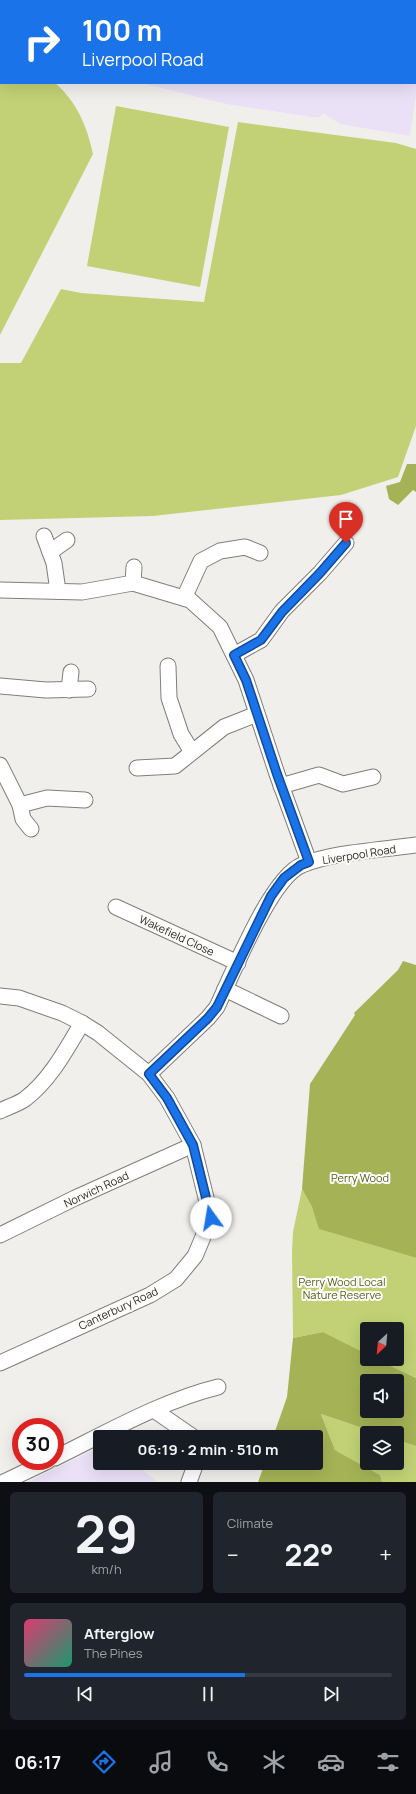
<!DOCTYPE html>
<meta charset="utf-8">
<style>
body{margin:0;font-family:Manrope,sans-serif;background:#20242c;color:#f1f3f6;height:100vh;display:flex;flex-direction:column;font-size:15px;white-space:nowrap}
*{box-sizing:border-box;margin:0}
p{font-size:13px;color:#9ea1a6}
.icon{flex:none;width:22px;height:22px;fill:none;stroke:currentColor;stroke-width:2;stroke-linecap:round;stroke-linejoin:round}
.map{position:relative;height:1482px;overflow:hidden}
.panel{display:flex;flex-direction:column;gap:10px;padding:10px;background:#0d0f14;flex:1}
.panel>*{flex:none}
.top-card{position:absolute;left:0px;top:0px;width:416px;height:84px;box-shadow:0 4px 16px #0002;background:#1a73e8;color:#fff;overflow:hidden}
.needle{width:26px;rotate:206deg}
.buttons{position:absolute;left:360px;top:1322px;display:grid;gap:8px}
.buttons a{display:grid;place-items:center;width:44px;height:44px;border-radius:4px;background:#171b24;box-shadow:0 4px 16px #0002;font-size:20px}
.speed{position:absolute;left:12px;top:1418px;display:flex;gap:8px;font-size:20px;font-weight:700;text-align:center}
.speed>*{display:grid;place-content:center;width:52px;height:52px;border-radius:50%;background:#171b24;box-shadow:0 4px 16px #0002;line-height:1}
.speed .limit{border:6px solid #d22;background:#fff;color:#111}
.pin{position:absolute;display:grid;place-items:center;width:34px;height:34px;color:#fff;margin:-41px -17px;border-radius:50% 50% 50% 0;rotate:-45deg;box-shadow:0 0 4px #0007}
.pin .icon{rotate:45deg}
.me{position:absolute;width:44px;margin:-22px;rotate:347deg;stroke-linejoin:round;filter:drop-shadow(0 0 3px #0008)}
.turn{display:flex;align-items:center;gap:14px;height:84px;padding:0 16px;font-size:18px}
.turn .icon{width:52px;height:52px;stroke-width:2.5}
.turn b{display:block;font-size:28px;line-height:34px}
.big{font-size:30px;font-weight:700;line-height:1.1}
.panel .widget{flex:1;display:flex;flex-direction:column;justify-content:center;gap:6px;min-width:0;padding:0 14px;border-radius:6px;background:#20242c}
.panel .dial{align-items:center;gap:0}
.dial b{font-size:52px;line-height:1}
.song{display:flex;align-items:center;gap:12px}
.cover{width:48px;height:48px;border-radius:6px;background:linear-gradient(135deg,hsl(340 70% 55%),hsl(160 70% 35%))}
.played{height:4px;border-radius:2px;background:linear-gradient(90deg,#1a73e8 60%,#363941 60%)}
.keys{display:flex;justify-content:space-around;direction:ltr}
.heat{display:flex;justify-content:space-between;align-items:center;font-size:22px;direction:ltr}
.panel .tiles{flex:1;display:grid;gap:10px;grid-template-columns:1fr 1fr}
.widget:last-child{grid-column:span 2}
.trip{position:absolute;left:93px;top:1430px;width:230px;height:40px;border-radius:4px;background:#171b24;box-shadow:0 4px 16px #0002;font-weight:700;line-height:40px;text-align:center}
.menu{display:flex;height:64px;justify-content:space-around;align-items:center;background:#090b0e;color:#9ea1a6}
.menu .icon{width:28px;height:28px}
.menu .current{color:#1a73e8}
.menu b{font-size:18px;color:#f1f3f6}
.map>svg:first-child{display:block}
.education{fill:#eae1f6}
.green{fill:#c2d175}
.forest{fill:#a5b356;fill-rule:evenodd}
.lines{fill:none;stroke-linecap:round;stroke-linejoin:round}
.minor-casing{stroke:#807e7c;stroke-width:17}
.minor{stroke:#fff;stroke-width:15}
.route-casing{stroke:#114b97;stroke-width:10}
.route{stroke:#1a73e8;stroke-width:7}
.labels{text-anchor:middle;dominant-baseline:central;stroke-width:4;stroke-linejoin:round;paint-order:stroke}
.street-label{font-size:11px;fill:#2b2a29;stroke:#fefcf9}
.park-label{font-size:11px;fill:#545d1a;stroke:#fefcf9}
</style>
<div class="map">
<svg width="416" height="1482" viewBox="0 0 416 1482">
<rect width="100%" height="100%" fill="#f1efec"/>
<g class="education">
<path d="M0,0H416V96L410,136L340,124L323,113L319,118L226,104L142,83H415V1H1V36Z"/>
<path d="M100,1447V1463H133L158,1482H28Z"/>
</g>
<g class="green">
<path d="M0,67L1,83H55C77,102 87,126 93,154L0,335Z"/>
<path d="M116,106L229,127L200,287L87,266Z"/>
<path d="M238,122L396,143L416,149V426L398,477L341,495L153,516L0,520V363H21L61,289L81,293L204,302Z"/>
<path d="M302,1189L312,1207L320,1229L416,1258V1378L376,1359H397V1329H367V1354L323,1332L293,1338L292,1251L293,1232Z"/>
<path d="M321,1414L377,1433H367V1463H397V1440L416,1446V1482H382L380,1475L335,1450Z"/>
</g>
<g class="forest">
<path d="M407,464H416V492L413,490L398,505L389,499L386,486L400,482Z"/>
<path d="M403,961L416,965V1258L319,1229L312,1207L302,1189L310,1084L355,1015L354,1013L398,970Z"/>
<path d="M323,1332L367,1354V1359H376L416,1378V1446L397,1440V1433H377L321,1414L335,1450L380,1475L382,1482H258L265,1463H316V1437H273L287,1397L293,1338ZM367,1381H397V1411H367Z"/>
</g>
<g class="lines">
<g class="minor-casing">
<g id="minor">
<path d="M44,536L54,563L58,591"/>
<path d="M50,552L67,540"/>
<path d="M133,583L134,567"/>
<path d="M0,590L82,592L133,583L190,600L220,627L246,680L277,774L309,862"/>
<path d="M184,598L201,561L220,551L245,547L260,553"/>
<path d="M234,655L261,640L282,611L320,573L346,543"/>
<path d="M168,666L169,698L181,734L192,752"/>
<path d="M0,686L46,690L88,689"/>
<path d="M69,690L71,672"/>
<path d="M0,765L20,805L23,819L31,829"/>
<path d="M137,768L175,766L224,727L257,714"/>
<path d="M281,786L319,775L343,784L373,777"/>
<path d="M20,805L47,798L85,800"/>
<path d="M116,907L238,963"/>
<path d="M225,989L281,1016"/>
<path d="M0,996L19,998L62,1013L82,1023L98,1033L149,1074L167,1098L193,1145L211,1218L195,1256L176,1279L150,1295L0,1363"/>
<path d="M149,1074L208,1018L217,1007C232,975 271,877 302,865C333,852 382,850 416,845"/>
<path d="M0,1111C8,1107 18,1104 25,1099C50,1080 66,1050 82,1023"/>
<path d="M0,1235L75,1198L193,1145"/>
<path d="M154,1410L193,1437"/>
<path d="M55,1458C106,1433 164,1400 218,1387"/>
<path d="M4,1482L48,1461"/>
<path d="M189,1482L196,1463"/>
</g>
</g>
<use href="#minor" class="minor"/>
</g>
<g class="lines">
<g class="route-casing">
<path id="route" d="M211,1218L193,1145L167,1098L149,1074L208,1018L217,1007L271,896L284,878L301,865L309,862L277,774L246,680L234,655L261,640L282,612L320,573L346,543"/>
</g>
<use href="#route" class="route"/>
</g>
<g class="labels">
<g class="street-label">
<text transform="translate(359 854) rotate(-9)">Liverpool Road</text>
<text transform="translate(177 935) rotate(25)">Wakefield Close</text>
<text transform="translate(96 1189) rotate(-25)">Norwich Road</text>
<text transform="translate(118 1308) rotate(-25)">Canterbury Road</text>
</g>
<g class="park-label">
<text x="360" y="1177">Perry Wood</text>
<text x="342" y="1281">Perry Wood Local<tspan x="342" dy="13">Nature Reserve</tspan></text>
</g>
</g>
</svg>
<div class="buttons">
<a><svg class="needle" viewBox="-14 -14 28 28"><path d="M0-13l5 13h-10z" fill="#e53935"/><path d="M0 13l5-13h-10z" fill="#9ea1a6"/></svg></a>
<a><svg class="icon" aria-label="sound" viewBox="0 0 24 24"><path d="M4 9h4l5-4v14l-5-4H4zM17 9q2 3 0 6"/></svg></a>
<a><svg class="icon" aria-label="layers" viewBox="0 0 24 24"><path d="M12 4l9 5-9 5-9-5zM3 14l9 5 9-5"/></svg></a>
</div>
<div class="speed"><div class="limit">30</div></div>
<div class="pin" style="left:346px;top:543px;background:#d93025"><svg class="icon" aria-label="arrive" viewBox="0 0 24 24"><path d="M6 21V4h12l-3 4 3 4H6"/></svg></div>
<svg class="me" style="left:211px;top:1218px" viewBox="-20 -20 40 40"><circle r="19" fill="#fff"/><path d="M0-13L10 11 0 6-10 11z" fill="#1a73e8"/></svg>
<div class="trip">06:19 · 2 min · 510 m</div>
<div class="top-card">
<div class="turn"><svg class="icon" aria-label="right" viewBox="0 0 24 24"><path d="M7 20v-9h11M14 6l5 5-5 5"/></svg><div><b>100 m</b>Liverpool Road</div></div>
</div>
</div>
<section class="panel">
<div class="tiles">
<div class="widget dial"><b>29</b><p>km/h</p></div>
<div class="widget"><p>Climate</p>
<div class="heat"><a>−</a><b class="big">22°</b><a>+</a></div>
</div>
<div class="widget">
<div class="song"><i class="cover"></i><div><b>Afterglow</b><p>The Pines</p></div></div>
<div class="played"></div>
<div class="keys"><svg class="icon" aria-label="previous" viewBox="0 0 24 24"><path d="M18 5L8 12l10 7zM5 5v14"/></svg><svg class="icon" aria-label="pause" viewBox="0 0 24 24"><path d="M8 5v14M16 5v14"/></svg><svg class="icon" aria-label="next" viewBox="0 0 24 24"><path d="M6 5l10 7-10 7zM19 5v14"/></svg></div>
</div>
</div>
</section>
<nav class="menu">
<b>06:17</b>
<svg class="icon current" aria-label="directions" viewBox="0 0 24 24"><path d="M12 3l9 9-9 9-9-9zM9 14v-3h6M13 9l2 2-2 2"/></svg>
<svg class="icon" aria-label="music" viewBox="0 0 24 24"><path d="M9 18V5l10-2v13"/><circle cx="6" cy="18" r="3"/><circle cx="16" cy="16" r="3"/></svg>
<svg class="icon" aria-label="phone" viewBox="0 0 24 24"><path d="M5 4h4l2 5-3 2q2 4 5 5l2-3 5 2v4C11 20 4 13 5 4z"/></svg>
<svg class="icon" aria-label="climate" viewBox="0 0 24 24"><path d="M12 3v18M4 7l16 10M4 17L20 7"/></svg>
<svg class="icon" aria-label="car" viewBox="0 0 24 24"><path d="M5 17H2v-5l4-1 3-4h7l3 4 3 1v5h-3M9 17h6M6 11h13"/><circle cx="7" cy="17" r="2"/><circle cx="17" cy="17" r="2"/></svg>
<svg class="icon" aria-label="filters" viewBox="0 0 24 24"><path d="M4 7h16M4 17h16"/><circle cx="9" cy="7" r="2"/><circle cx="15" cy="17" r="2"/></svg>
</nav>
